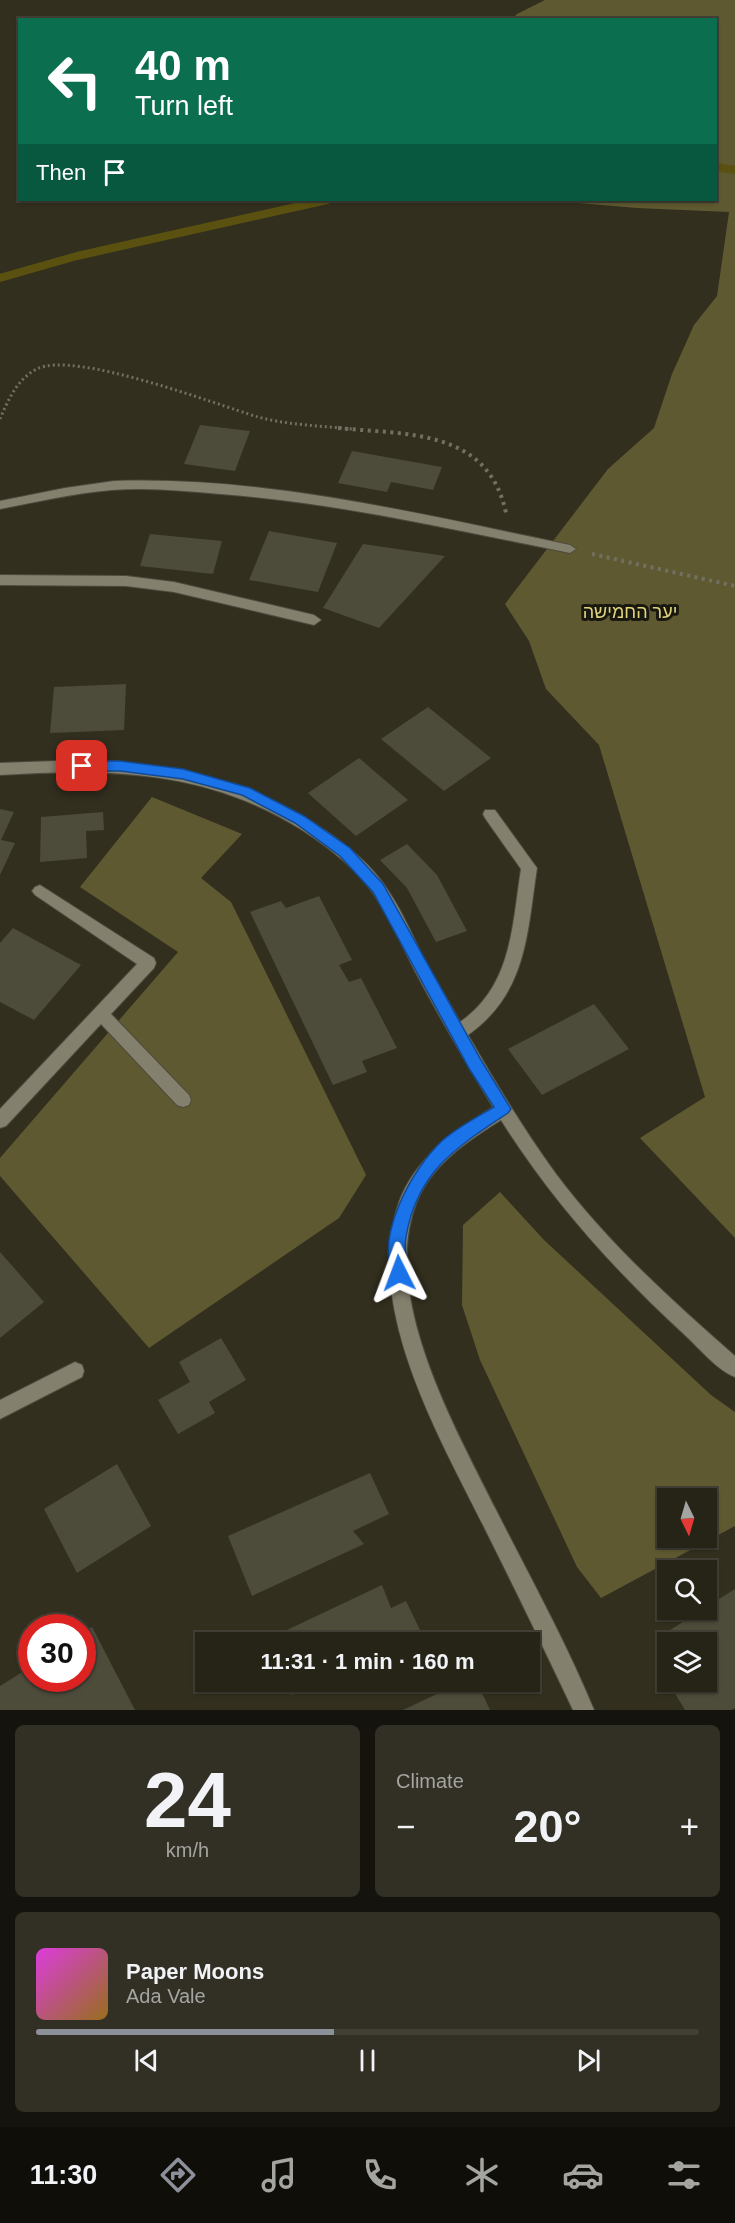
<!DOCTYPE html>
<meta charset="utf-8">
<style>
body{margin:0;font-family:Helvetica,Heebo,sans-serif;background:#322f24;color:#f1f3f6;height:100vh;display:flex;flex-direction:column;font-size:22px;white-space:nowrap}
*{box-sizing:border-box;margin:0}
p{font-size:20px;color:#a4a4a1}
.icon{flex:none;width:33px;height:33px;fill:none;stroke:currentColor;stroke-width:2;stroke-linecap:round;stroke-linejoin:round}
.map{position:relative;height:1710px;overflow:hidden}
.side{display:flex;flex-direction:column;gap:15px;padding:15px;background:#15130d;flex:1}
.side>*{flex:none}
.guide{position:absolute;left:18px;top:18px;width:699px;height:183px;border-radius:0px;box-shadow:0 2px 4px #0004,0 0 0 2px #424036;background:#0b6e4f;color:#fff;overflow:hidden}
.needle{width:39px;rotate:175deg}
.controls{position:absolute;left:657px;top:1488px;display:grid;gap:12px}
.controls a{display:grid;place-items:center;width:60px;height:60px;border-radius:0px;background:#262317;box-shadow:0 2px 4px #0004,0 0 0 2px #424036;font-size:30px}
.speed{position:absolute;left:18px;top:1614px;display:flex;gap:12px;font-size:30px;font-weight:700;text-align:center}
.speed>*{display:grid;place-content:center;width:78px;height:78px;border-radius:50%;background:#262317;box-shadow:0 2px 4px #0004,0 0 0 2px #424036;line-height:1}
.speed .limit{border:9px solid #d22;background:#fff;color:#111}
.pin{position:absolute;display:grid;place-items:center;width:51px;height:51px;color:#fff;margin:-26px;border-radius:12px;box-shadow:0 3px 9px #0006}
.me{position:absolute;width:66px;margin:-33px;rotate:357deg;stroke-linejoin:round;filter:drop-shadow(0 0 4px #0008)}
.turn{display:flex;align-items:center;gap:21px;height:126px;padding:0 18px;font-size:27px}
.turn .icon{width:78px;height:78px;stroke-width:2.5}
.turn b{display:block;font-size:42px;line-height:51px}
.then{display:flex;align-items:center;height:57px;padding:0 18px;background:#0003;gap:12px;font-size:22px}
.big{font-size:45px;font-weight:700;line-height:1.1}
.side .card{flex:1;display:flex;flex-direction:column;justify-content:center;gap:9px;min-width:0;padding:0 21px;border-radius:9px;background:#322f24}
.side .dial{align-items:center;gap:0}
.dial b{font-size:78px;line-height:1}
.song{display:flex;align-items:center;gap:18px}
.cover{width:72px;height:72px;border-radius:9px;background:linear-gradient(135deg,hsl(300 70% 55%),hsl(40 70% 35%))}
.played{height:6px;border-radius:3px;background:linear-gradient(90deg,#8c9099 45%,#424036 45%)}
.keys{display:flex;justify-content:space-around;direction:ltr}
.heat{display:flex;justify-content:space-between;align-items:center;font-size:33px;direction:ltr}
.side .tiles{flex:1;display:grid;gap:15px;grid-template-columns:1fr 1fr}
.card:last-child{grid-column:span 2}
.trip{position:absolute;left:195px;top:1632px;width:345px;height:60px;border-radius:0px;background:#262317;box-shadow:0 2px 4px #0004,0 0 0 2px #424036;font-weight:700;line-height:60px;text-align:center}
.tab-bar{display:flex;height:96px;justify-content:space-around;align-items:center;background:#0f0e09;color:#a4a4a1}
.tab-bar .icon{width:42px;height:42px}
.tab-bar .selected{color:#8c9099}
.tab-bar b{font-size:27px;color:#f1f3f6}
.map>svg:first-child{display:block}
.green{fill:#5f5931;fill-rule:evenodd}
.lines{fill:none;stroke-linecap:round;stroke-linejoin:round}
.stream{stroke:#5a5010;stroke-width:8}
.building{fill:#4d4b3a}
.minor-casing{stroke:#4e4b3e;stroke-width:2}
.path-far1{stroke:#727062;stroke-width:3;stroke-dasharray:2 3;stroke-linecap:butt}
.path{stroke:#727062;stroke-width:4;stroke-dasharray:3 4.5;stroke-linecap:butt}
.minor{fill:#83806e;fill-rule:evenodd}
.route{fill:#1a73e8;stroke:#114b97;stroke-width:1.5}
.labels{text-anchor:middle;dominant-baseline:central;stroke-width:6;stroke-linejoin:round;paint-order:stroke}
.park-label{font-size:18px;fill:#e2d47b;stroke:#181710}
</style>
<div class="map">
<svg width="735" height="1710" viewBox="0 0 735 1710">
<rect width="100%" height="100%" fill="#322f1f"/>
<g class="green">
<path d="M545,0H735V1238L640,1138L705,1097L599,745L546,689L529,641L505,604L608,469L654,428L672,374L694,325L717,296L729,212L637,208L543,200H716V20L512,19L517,14Z"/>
<path d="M152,797L242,834L201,878L231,902L366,1175L339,1218L149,1348L0,1176V1158L178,952L80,887Z"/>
<path d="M500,1192L544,1240L711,1395L735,1412V1526L601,1598L577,1567L480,1360L462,1305L463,1225ZM668,1498H706V1538H668Z"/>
</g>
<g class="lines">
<g class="stream">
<path d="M716,167L735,170"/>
<path d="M0,278L77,256L327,200"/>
</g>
</g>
<g class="building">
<path d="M200,425L250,431L235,471L184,464Z"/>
<path d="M352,451L442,467L433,490L391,482L387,492L338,483Z"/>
<path d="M269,531L337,543L318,592L249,580Z"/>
<path d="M150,534L222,541L213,574L140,566Z"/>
<path d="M363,544L445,556L379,628L323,608Z"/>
<path d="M126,684L124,730L50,733L54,687Z"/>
<path d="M428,707L491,758L444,791L381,739Z"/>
<path d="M359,758L408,800L356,836L308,793Z"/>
<path d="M0,809L14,812L1,840L15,843L0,875Z"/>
<path d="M103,812L104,830L86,831L87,858L40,862L41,817Z"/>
<path d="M407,844L437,875L467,931L436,942L407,888L380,860Z"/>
<path d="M319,896L352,960L339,965L349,982L361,978L397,1048L362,1061L367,1072L333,1085L250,912L281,901L286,908Z"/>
<path d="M13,928L81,965L34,1020L0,1002V943Z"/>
<path d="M594,1004L629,1049L542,1095L508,1049Z"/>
<path d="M0,1252L44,1302L0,1338Z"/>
<path d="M221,1338L246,1380L209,1402L215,1413L178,1434L158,1400L190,1382L179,1362Z"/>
<path d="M117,1464L151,1526L77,1573L44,1509Z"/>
<path d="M370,1473L389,1514L353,1531L364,1544L252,1596L228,1536Z"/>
<path d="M382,1585L391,1608L406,1601L421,1632L399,1642H272L270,1638Z"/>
<path d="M735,1589V1708L731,1710H685L656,1662L668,1654V1682H706V1642H673L667,1632L702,1610H706V1607Z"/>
<path d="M92,1627L135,1710H0V1686L32,1666V1678H82V1633Z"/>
<path d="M287,1682H319L292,1695Z"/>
<path d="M462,1682H477L490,1710H403Z"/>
</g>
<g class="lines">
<g class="minor-casing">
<g id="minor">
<path d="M114,481C267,476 420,514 570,545L576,549L570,553C455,530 339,503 221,494C185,491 148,487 112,490C74,493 37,502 0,509V501L65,488Z"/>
<path d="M0,575L126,576L174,582L314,615L321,620L314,625L174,592L126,586L0,585Z"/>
<path d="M84,760C169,763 241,777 314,823C339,839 365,858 383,883C399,905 410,930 422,955C434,978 448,1000 460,1022C512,986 512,926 521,869L485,818L483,814L485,810H495L534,864L537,868C527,934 527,993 468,1035C495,1082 524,1130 556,1174C607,1242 671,1300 735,1356V1377C717,1370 700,1349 686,1336C615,1271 552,1201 501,1120C469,1140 432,1164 417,1201C379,1295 455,1427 496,1510C529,1575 566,1642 594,1710H573C545,1651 517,1593 488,1535C442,1441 362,1309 399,1202C415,1158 455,1131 493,1107C466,1063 440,1018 416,973C402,946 390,918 373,893C355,867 328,847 302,830C207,770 109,768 0,775V763Z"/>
<path d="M40,885L154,958L156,963L154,968L111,1014L189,1095L191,1100L189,1105L183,1107L177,1105L101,1024L6,1126L0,1128V1109L137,964L35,895L32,891L35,887Z"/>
<path d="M75,1362L82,1365L84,1371L82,1377L0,1419V1400Z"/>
</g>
</g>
<path class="path-far1" d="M0,419C8,400 18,378 37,369C74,350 215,404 258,417C288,425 321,426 353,429"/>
<g class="path">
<path d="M338,428C406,435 488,428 506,513"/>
<path d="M592,554L735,586"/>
</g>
<use href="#minor" class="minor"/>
</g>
<path class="route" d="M82,761H120L183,769L250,788L304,816L350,848L383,884L481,1060L511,1109L508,1113C457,1147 417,1171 406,1237C403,1251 410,1266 404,1278L399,1281L393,1278C375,1236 412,1168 443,1140C458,1127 477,1117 494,1107L470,1070L373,892L340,856L295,823L242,795L183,779L120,771H82L76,766Z"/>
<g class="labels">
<g class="park-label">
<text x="630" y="612">יער החמישה</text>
</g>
</g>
</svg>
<div class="controls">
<a><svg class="needle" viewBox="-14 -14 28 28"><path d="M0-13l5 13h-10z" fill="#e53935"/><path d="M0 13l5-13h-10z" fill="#a4a4a1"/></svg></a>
<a><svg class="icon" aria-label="search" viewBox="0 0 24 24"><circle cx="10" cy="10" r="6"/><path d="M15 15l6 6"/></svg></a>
<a><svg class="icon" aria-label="layers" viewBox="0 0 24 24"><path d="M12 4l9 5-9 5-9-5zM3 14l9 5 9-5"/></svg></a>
</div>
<div class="speed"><div class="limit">30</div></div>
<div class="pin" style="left:82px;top:766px;background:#d93025"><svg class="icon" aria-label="arrive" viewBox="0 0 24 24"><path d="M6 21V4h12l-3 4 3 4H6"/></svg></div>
<svg class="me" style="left:399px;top:1273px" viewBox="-20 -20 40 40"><path d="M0-17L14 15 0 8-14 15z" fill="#1a73e8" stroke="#fff" stroke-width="4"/></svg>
<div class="trip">11:31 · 1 min · 160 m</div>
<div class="guide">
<div class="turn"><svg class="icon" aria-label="left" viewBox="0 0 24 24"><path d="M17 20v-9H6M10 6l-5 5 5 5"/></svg><div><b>40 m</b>Turn left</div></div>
<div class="then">Then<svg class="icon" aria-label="arrive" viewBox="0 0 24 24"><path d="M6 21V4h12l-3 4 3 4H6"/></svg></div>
</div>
</div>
<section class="side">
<div class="tiles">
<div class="card dial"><b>24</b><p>km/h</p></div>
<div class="card"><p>Climate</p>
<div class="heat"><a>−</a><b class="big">20°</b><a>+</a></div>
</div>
<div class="card">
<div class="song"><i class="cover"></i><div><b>Paper Moons</b><p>Ada Vale</p></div></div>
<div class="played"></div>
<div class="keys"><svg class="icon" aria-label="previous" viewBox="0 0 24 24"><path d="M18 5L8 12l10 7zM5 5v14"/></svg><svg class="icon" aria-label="pause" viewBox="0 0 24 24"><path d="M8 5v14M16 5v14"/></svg><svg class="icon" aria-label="next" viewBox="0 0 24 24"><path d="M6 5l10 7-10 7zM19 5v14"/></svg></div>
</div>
</div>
</section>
<nav class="tab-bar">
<b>11:30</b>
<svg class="icon selected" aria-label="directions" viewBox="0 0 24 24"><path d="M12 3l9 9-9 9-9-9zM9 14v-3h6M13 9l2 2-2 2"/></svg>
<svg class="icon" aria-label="music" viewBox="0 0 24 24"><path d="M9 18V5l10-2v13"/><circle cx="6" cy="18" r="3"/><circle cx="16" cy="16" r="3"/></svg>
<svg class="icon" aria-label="phone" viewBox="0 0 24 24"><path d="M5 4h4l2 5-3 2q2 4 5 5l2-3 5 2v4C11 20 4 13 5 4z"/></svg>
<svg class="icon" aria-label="climate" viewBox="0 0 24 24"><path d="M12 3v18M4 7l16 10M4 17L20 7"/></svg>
<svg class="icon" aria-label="car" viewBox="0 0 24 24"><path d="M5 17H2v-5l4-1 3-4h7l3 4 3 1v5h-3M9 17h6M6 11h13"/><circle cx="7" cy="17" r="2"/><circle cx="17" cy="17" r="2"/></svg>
<svg class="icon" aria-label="filters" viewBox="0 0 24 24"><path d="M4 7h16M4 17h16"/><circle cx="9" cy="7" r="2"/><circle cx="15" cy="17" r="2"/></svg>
</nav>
